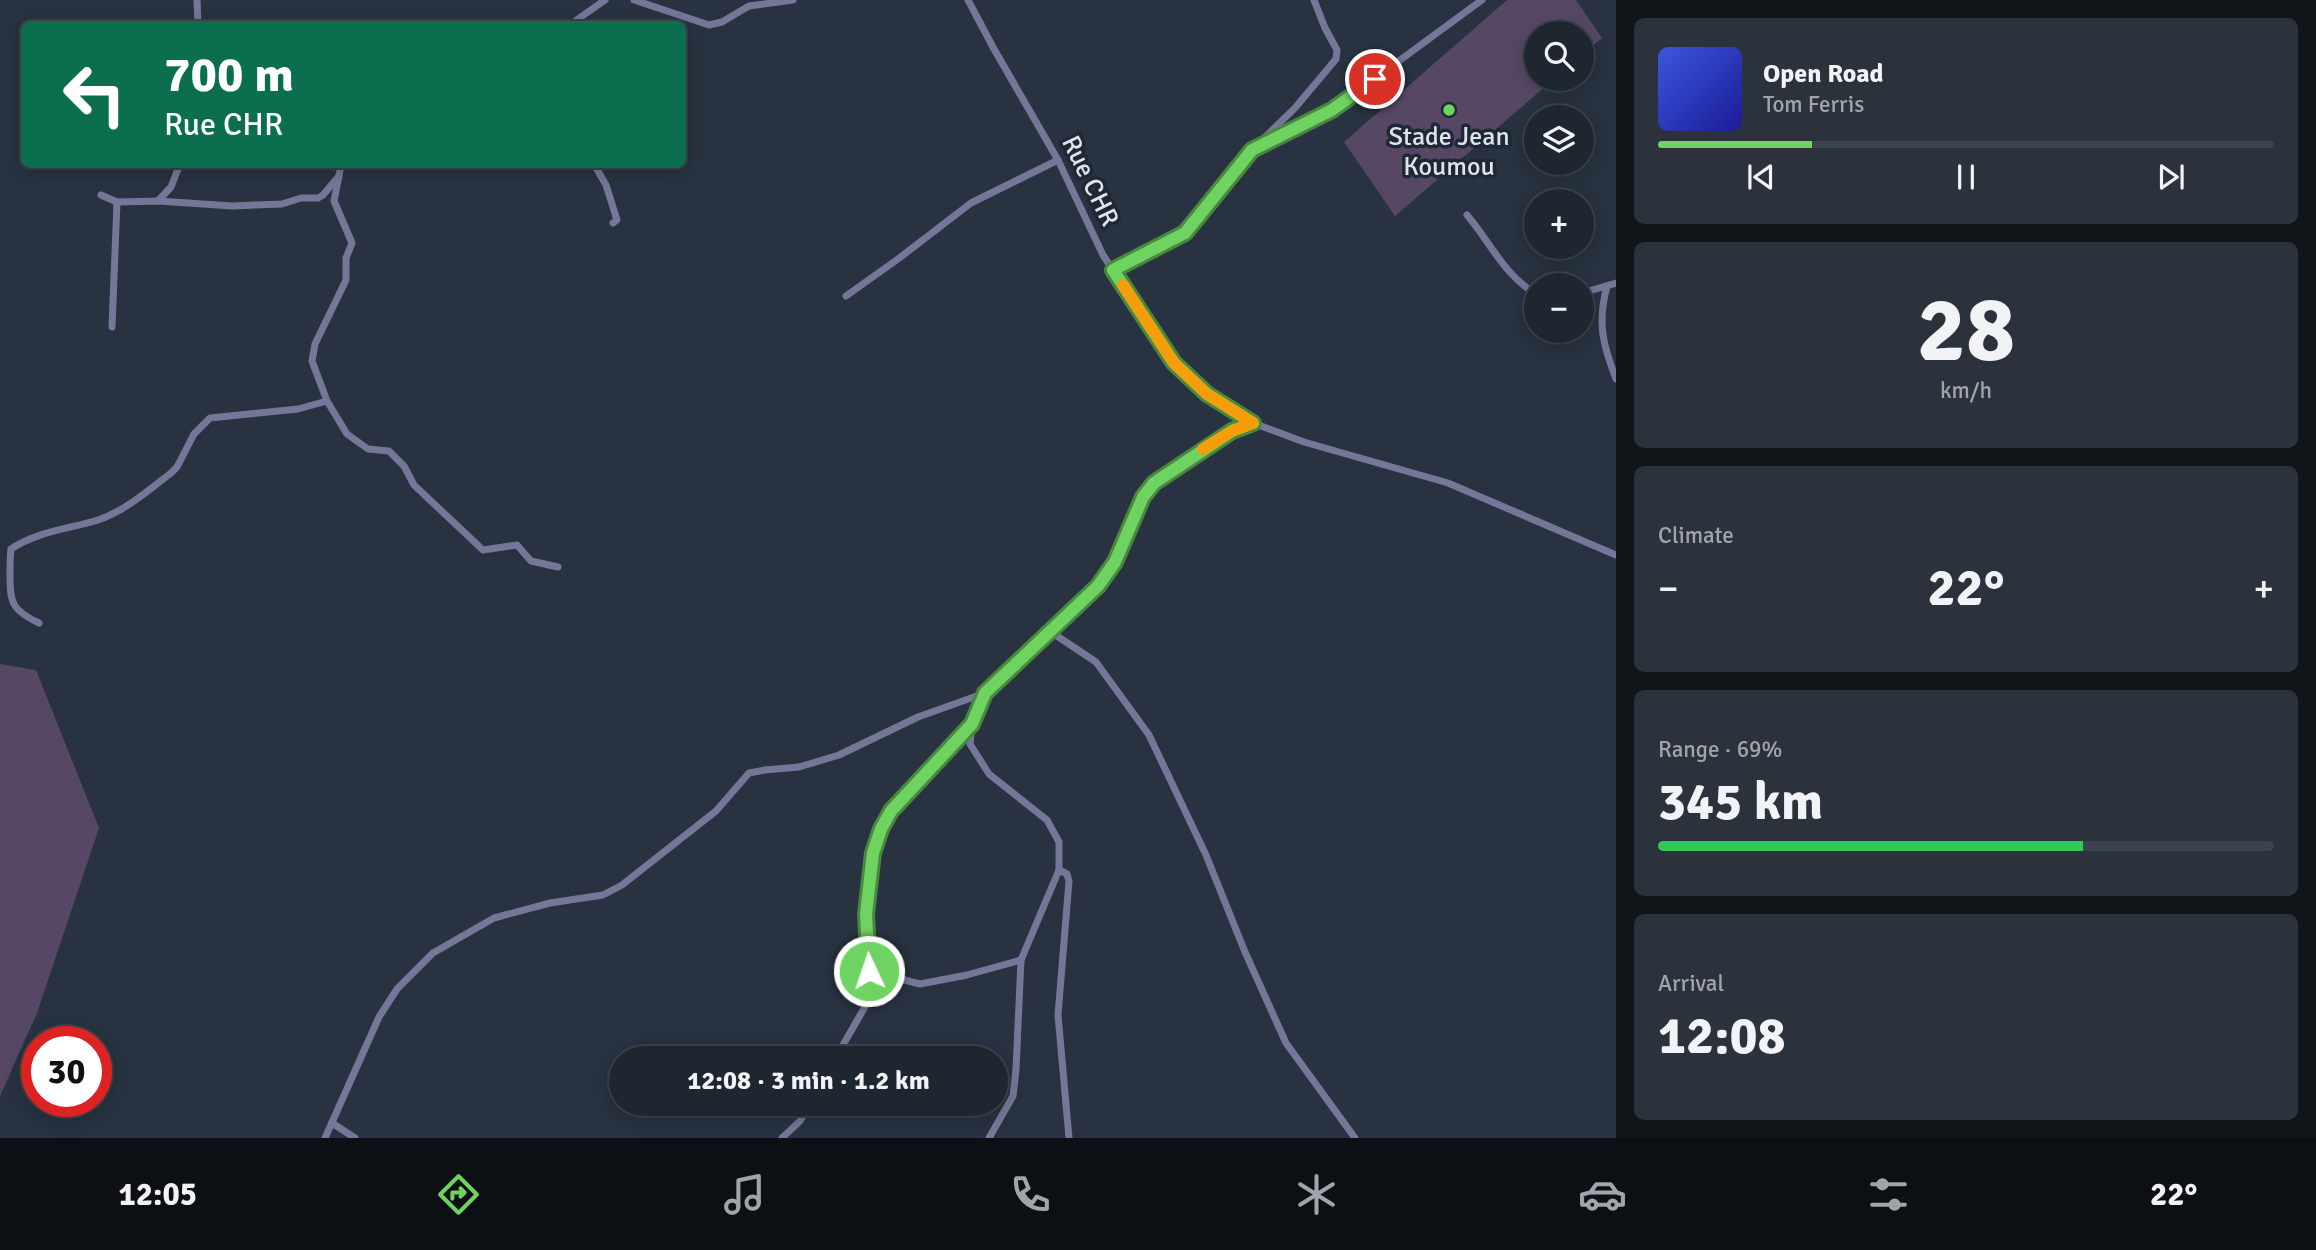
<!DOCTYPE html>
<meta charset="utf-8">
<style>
body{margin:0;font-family:Signika,sans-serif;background:#2b323c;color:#f1f3f6;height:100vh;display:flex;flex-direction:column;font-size:26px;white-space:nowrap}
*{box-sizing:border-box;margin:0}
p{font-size:23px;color:#a1a5ab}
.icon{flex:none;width:38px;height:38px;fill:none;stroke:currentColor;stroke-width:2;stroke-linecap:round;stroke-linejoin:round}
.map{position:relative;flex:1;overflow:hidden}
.drawer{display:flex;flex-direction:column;gap:18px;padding:18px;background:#10151a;width:700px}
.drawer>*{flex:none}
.hud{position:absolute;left:21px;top:21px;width:665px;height:147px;border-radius:10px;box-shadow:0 4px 18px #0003,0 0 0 2px #3c434c;background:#0b6e4f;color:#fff;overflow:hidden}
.fabs{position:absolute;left:1524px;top:21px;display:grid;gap:14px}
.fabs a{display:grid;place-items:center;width:70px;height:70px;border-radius:50%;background:#1e2630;box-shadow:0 4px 18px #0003,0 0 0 2px #3c434c;font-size:35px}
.speed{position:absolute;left:21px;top:1026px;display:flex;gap:14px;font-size:35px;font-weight:700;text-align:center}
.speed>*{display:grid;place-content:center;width:91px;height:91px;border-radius:50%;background:#1e2630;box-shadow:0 4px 18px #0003,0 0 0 2px #3c434c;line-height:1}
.speed .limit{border:10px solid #d22;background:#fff;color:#111}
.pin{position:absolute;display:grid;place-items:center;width:60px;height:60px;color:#fff;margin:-30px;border:4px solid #fff;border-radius:50%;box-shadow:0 2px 7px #0007}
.me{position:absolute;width:77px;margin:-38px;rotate:357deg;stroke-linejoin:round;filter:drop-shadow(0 0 5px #0008)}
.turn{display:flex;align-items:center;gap:24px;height:147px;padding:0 28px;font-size:32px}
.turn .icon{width:91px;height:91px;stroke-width:2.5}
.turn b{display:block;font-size:49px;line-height:60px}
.big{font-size:52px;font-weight:700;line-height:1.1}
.drawer .card{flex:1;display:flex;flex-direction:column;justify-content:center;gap:10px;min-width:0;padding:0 24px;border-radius:10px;background:#2b323c}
.drawer .dial{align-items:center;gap:0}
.dial b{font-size:91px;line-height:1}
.song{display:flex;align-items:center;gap:21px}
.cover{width:84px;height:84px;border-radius:10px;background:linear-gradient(135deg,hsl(230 70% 55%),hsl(240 70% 35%))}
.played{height:7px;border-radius:4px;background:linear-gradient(90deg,#6ed361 25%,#3c434c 25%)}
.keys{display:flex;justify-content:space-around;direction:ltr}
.heat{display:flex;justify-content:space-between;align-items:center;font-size:38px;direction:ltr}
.charge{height:10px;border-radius:5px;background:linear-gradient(90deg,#34c759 69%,#3c434c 0)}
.trip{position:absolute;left:609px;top:1046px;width:399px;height:70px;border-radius:35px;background:#1e2630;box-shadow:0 4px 18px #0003,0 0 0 2px #3c434c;font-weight:700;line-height:70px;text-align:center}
.tab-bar{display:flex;height:112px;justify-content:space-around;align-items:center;background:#0c0f13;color:#a1a5ab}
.tab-bar .icon{width:49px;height:49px}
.tab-bar .on{color:#6ed361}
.tab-bar b{font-size:32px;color:#f1f3f6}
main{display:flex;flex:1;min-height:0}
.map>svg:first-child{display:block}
.green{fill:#564865}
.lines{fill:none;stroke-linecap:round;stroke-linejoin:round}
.minor{stroke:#757798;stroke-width:7}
.route-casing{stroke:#48893f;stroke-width:18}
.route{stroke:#6ed361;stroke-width:12}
.slow{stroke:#f59e0b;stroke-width:12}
.poi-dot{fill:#6ed361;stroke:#1f2835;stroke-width:2.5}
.labels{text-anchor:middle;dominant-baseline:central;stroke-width:7;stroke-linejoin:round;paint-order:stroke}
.poi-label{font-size:26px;fill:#dfe5ee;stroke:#1f2835}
.street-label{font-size:26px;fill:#dfe5ee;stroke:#1f2835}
</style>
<main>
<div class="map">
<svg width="1616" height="1138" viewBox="0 0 1616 1138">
<rect width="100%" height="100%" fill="#283240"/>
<g class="green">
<path d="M1507,0H1576L1602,38L1582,55V33H1536V79H1554L1395,216L1344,142Z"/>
<path d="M0,664L36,670L99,828L37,1013L0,1096Z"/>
</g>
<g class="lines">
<g class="minor">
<path d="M197,0L198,24"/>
<path d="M634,0L709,25L722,22L749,6L793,0"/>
<path d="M968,0L994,49L1058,160L1103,255L1174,363L1196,385L1253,423L1304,442L1448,483L1616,555"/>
<path d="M571,24L605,0"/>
<path d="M1257,145L1295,108L1336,59L1337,50L1325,28L1314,0"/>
<path d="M594,164L606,185L617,220L613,223"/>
<path d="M339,176L334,201L352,243L346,258V280L315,344L312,361L327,401L347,434L368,449L389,451L404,466L414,485L483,550L517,545L531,561L558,567"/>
<path d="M101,195L117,202L158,201L232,206L282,204L301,198H318L323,195L339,176L341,164"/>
<path d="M158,201L171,187L180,164"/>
<path d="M1467,215C1491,243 1503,274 1536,294"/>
<path d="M1113,270L1185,233L1252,150L1332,110L1482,0"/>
<path d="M1607,286C1597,323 1603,345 1616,379"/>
<path d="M1582,293L1616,283"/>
<path d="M846,296L898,259L971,203L1058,160"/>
<path d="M112,327L117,202"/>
<path d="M39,623C11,610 10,602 10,573C10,565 10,557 11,549C38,531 69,529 98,520C125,511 149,490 171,473L177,467L194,434L210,418L298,409L327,401"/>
<path d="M1051,632L1096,662L1149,735L1206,855L1245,952L1286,1043L1355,1138"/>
<path d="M1059,870L1067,874L1069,881L1058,1015L1069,1138"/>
<path d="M869,971L920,984L967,975L1021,960"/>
<path d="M835,1059L866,1005L869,971L866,913L876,840L892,812L971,724"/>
<path d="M332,1123L355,1138"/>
<path d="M325,1138L379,1017L397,989L433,953L494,918L550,903L603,895L622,885L716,811L749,773L765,770L799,767L839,755L918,717L985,693"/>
<path d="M782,1138L800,1121L809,1104"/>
<path d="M989,1138L1013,1096L1016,1069L1021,960L1059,870V842L1047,820L989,774L970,744L972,724L985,693L1084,600L1107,575L1120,552L1143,497L1154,483L1232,431L1252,423"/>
</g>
</g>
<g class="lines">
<g class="route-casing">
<path id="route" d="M869,971L866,914L873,853L881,829L891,811L972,724L985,693L1098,586L1115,562L1143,497L1154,483L1232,431L1253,423L1207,394L1174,363L1113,270L1185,233L1252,150L1332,110L1375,79"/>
</g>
<use href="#route" class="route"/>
<path class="slow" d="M1123,285L1174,363L1207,394L1253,423L1232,431L1203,449"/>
</g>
<circle class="poi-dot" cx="1449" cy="110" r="7"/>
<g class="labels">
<g class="poi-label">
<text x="1449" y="137">Stade Jean<tspan x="1449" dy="30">Koumou</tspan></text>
</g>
<g class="street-label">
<text transform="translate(1090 181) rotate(64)">Rue CHR</text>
</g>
</g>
</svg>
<div class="fabs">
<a><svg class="icon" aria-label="search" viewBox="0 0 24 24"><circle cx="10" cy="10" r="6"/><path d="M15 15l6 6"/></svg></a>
<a><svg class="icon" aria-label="layers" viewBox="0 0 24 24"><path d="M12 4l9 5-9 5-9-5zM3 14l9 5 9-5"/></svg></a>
<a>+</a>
<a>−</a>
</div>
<div class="speed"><div class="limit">30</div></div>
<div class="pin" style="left:1375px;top:79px;background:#d93025"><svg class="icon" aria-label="arrive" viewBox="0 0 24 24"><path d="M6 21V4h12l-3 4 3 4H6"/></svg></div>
<svg class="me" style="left:869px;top:971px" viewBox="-20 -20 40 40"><circle r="17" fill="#6ed361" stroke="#fff" stroke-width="3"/><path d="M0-11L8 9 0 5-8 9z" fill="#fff"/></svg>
<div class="trip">12:08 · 3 min · 1.2 km</div>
<div class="hud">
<div class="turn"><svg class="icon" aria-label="left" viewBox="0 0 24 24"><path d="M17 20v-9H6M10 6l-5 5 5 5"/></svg><div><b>700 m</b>Rue CHR</div></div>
</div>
</div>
<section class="drawer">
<div class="card">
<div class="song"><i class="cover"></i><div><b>Open Road</b><p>Tom Ferris</p></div></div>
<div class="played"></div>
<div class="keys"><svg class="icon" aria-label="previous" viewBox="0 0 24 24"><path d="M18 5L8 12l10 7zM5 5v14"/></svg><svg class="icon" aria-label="pause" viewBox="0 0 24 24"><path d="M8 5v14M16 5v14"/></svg><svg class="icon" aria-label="next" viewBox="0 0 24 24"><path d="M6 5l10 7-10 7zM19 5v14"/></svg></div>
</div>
<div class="card dial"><b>28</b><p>km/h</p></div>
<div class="card"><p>Climate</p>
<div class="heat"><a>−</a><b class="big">22°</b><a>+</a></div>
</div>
<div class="card"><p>Range · 69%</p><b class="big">345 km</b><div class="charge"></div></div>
<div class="card"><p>Arrival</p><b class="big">12:08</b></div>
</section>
</main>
<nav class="tab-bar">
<b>12:05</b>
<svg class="icon on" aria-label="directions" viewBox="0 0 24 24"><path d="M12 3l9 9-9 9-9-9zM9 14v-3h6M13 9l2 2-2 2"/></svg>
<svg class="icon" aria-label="music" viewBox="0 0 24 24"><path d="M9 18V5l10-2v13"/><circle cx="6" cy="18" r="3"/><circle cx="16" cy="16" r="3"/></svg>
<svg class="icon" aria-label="phone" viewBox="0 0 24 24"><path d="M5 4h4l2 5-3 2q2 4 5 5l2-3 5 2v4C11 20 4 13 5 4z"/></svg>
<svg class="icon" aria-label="climate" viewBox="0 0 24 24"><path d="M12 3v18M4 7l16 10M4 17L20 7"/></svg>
<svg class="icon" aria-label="car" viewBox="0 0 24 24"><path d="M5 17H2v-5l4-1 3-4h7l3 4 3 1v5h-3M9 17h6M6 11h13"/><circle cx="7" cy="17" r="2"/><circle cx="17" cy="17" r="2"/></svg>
<svg class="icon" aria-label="filters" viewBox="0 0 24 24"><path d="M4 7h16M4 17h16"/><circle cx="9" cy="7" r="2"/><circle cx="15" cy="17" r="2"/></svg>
<b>22°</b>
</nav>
